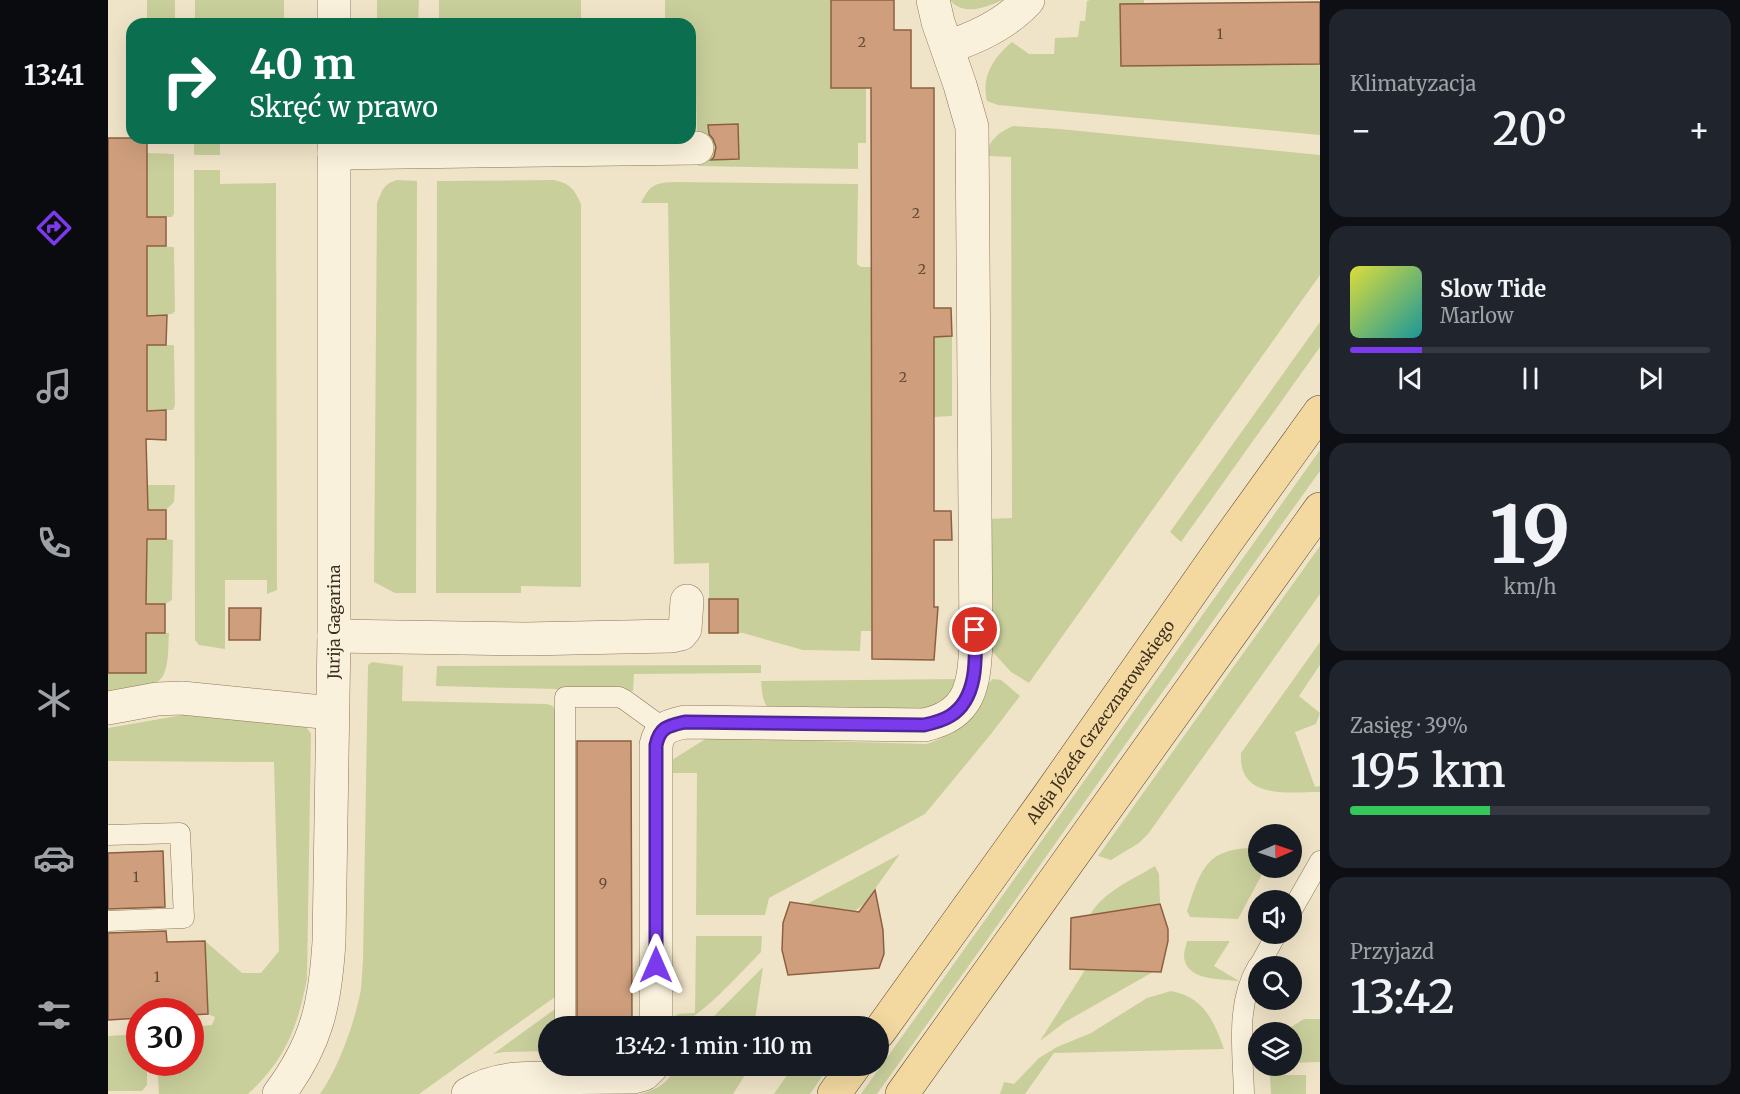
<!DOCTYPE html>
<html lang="pl">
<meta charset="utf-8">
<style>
body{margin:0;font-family:Merriweather,serif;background:#20242c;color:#f1f3f6;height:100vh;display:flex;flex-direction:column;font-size:22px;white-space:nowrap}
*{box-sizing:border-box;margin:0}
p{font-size:20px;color:#9ea1a6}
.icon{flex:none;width:33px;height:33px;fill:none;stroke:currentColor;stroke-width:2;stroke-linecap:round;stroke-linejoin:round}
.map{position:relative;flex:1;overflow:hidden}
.sheet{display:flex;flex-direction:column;gap:9px;padding:9px;background:#0d0f14;width:420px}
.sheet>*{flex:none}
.banner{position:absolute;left:18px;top:18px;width:570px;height:126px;border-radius:18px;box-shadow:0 6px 24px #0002;background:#0b6e4f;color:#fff;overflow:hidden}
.needle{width:39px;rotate:88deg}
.tools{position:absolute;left:1140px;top:824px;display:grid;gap:12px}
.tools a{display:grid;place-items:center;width:54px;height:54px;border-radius:50%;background:#171b24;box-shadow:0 6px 24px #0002;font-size:30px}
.speed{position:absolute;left:18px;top:998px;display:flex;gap:12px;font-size:30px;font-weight:700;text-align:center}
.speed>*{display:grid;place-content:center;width:78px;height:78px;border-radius:50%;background:#171b24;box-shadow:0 6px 24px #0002;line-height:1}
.speed .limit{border:9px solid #d22;background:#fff;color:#111}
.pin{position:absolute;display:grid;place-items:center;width:51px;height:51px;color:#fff;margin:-26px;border:3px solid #fff;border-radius:50%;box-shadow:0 2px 6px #0007}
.me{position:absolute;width:66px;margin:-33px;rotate:0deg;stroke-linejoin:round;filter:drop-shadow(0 0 4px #0008)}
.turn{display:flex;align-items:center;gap:21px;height:126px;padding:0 24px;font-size:27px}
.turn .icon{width:78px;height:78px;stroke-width:2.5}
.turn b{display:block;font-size:42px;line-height:51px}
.big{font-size:45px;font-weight:600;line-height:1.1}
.sheet .widget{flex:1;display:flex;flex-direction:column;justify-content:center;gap:9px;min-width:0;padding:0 21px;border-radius:18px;background:#20242c}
.sheet .dial{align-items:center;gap:0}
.dial b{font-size:78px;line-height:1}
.song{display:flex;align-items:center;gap:18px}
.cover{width:72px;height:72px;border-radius:9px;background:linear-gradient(135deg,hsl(60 70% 55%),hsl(180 70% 35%))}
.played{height:6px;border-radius:3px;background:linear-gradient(90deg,#7c3aed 20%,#363941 20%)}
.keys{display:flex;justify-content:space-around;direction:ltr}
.heat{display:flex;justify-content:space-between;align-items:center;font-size:33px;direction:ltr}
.charge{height:9px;border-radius:4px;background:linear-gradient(90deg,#34c759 39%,#363941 0)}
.trip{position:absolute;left:430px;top:1016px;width:351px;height:60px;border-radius:30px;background:#171b24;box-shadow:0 6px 24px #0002;font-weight:600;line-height:60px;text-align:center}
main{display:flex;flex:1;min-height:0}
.menu{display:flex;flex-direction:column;width:108px;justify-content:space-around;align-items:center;background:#090b0e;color:#9ea1a6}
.menu .icon{width:42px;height:42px}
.menu .selected{color:#7c3aed}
.menu b{font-size:27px;color:#f1f3f6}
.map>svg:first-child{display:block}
.green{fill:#c9cf9b}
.building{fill:#cf9f7d;stroke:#8d5f41;stroke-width:1.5}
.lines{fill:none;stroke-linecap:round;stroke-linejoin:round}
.service-casing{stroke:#8d765c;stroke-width:21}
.minor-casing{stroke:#8d765c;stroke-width:34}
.primary-casing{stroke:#5b4430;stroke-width:34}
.service{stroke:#faf1dc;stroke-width:20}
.minor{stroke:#faf1dc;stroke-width:33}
.primary{stroke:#f3d9a0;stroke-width:33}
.route-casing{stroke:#51269a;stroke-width:15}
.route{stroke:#7c3aed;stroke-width:10}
.labels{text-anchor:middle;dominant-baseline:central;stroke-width:4.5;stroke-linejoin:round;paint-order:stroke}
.number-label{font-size:14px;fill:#624a37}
.street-label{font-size:16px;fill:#3d2e20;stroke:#f7eed8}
</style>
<main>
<nav class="menu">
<b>13:41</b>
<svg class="icon selected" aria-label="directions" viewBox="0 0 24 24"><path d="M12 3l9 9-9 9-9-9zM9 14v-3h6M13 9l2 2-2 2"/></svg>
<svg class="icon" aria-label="music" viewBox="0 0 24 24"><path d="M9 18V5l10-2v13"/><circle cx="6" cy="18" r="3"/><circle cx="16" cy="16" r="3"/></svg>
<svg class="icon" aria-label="phone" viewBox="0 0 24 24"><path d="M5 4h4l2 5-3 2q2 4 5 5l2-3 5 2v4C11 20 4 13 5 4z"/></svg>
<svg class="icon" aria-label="climate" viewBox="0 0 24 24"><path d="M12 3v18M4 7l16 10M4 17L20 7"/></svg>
<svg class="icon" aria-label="car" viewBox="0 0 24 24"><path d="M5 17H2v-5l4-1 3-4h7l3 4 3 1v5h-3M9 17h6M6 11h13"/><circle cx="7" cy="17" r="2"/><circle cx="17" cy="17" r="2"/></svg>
<svg class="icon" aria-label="filters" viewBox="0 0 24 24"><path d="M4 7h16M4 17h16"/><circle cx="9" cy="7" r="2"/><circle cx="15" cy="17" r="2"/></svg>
</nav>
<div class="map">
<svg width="1212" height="1094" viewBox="0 0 1212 1094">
<rect width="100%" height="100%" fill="#f0e4c8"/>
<g class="green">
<rect x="39" y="0" width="28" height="24"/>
<rect x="87" y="0" width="89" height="24"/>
<path d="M269,0H311L310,24H269Z"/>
<rect x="331" y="0" width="142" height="24"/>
<path d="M557,0H723V88H758V143H750V169L590,166L588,97H582V24H557Z"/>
<path d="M842,0H895C878,7 856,17 842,0Z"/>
<path d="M982,0H1036V4H1012L1212,64V135L890,105L879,101C873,76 886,57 904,42L921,54H946L947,38L970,37L972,21H977L979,1Z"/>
<path d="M905,126L952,129L1212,155V275L921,683L903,672L883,650L877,519L904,518L903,157L877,156C882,140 889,133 905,126Z"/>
<rect x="86" y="138" width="26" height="17"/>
<path d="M39,153L66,154V214L64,217H39Z"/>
<path d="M86,170H112V184L168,183L169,590L159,594V580H117V649L91,645L87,640Z"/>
<path d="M289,180L309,181L308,593H287L266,582L269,203C274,191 275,184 289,180Z"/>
<path d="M446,180C463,184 466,189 473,204V587L413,586V593H328L329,181Z"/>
<path d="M566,182L750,184L749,264L753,267H763V631H753L752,651L695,650L635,633H630V599H601V563L566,564L560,203H533C542,185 546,183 566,182Z"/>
<path d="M39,246L66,247L67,311L64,314L39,316Z"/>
<path d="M1212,322V347L1073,542L1062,532Z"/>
<path d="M844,336V416L826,417V337Z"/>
<path d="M39,345H65L66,346L67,405L65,410H39Z"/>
<path d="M1212,450V471C1063,678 918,887 769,1094H753Z"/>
<path d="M39,485H67L66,502L58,510V539L65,540L64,600L57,604H38Z"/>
<path d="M1212,546V594L1040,834L1031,843L1003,860L990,856Z"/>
<path d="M38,633H61C60,646 61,659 57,671C52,690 17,694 0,699V673H38Z"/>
<path d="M1212,642V665L1191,696L1212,713L1208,724L1187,732L1207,787L1212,786V792C1180,792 1130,800 1133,753Z"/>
<path d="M264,662L295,666L294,701L439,704L445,706L449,714L447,997L311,1094H212C231,1067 247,1022 253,989C254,980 254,970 255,961L260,665Z"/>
<path d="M653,665V673L526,674L525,691L328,686L329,666Z"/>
<path d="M850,679L846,693L824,712L661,710C654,700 654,692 653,681Z"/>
<path d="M885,679L893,680L912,696L883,734L817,814L661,898L657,915H588L589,773H564V760L599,738L819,744C838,737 854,730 866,712C873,701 874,688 885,679Z"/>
<path d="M75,715L176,721L196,724L203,734L199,979C189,1028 178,1059 140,1094H51L49,1062H82L83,1027L104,1025L107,1017L100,1014L97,941L134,973H153L171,951L166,762L0,761V728Z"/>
<path d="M1150,848V867H1158L1130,919L1082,917L1079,911C1093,868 1099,847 1150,848Z"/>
<path d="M792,854L756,904L747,911L699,904Z"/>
<path d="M1047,866L1051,874L1052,904L982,915C996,891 1024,880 1047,866Z"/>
<path d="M588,936H654L653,952C636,969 586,1026 564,1026C561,1011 577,1014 587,1013Z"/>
<path d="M1079,941H1122L1106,966L1131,981C1113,979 1076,981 1076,955C1076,951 1078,946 1079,941Z"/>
<path d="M655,967L646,1026H592L605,1017Z"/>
<path d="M977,970L1045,972L957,1022L932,1041Z"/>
<path d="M1063,991C1096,997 1106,1021 1116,1049L946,1053L917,1094H892L896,1082L906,1084L931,1058L949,1047L983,1033L1039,998Z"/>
<path d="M447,1009V1026H441V1051L396,1052L385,1054Z"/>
<path d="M1196,1019H1212V1062L1184,1063V1032H1175Z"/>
<path d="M31,1034L32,1062H39V1085L34,1091H0V1036Z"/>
<path d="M686,1065H722L702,1094H666Z"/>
<path d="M566,1068L630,1073L637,1075L625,1094H532C547,1090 561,1084 566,1068Z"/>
<path d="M1162,1075H1198V1094H1163Z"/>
</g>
<g class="building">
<path d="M723,0H786V30H803V88H826V308H843L844,336L826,337V511H843L844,540H826V607H830L826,660L764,659L763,88H723Z"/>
<path d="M1212,2V64L1013,66L1012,4Z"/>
<path d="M630,124L631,159L603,160L606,157L608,147L605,139L601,134L600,125Z"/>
<path d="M0,138H39V217H58V246H39V316L59,315L58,345H39V411L58,410V440L38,439L40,510H58V539H39L38,604H57V633H38V673H0Z"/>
<rect x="601" y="599" width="29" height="34"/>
<path d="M121,608H153L152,640H121Z"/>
<path d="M469,741H523L524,1026H469Z"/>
<path d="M55,851L57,907L0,909V853Z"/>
<path d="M767,890L775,930L776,954L771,968L680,975L674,950L675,923L682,902L751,912Z"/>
<path d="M1052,904L1060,929V941L1053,972L962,969L963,918Z"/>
<path d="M58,931L59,942L97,941L100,1014L82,1015V1011H32V1018L0,1020V933Z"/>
</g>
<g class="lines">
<g class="service-casing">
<g id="service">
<path d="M0,835L72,833L76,918L0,921"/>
<path d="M1184,910L1212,861"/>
<path d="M1151,966L1169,933"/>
<path d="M457,1026V697H511L517,700L557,729"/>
<path d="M1136,1094C1135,1051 1127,1004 1150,966"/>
</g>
</g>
<g class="minor-casing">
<g id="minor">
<path d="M226,0V24"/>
<path d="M839,47C868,38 899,23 920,0"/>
<path d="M226,153L589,148"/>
<path d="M226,636L418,639L564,636L573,634L577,629L579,601"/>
<path d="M0,708L49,699L74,698L224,713"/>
<path d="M548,1026V745C552,727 560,726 577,722L816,725C863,715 866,685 868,642L864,127L852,85L830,22L825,0"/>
<path id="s1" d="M171,1094C209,1043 217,1005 221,942L226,636V138"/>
<path d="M360,1094C389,1076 422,1078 455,1078C478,1077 502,1077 525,1077L536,1074L545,1065"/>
</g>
</g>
<g class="primary-casing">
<g id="primary">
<path id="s2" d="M771,1032L939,798L1117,544L1212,412"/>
<path d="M726,1094L747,1065"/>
<path d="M794,1094L1212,509"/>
</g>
</g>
<use href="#service" class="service"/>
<use href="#minor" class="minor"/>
<use href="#primary" class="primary"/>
</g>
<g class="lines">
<g class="route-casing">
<path id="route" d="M548,965V745C552,727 560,726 577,722L816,725C825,723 834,721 842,716C870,699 868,658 867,630"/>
</g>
<use href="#route" class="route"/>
</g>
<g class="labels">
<g class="number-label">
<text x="1112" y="34">1</text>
<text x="754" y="42">2</text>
<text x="808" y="213">2</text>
<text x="814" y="269">2</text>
<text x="795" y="377">2</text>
<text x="28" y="877">1</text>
<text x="495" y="883">9</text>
<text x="49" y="977">1</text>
</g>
<g class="street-label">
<text stroke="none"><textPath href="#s1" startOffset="483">Jurija Gagarina</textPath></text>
<text stroke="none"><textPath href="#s2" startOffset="381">Aleja Józefa Grzecznarowskiego</textPath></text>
</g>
</g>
</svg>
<div class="tools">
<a><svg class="needle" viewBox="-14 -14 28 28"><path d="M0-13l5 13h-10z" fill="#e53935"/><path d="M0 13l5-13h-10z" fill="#9ea1a6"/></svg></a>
<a><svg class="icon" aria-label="sound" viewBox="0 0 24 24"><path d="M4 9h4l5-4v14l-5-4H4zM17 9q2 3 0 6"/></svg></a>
<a><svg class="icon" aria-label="search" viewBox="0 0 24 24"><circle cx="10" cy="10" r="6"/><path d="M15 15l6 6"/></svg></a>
<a><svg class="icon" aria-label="layers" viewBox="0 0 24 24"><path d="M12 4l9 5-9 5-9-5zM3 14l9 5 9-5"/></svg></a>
</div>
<div class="speed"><div class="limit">30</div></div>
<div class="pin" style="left:867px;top:630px;background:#d93025"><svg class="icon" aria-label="arrive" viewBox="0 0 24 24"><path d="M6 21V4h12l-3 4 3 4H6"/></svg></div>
<svg class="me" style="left:548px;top:965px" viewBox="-20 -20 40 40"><path d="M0-17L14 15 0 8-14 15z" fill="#7c3aed" stroke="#fff" stroke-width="4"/></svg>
<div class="trip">13:42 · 1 min · 110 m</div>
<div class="banner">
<div class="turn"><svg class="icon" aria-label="right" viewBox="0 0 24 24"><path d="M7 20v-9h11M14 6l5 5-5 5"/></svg><div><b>40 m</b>Skręć w prawo</div></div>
</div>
</div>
<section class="sheet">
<div class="widget"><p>Klimatyzacja</p>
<div class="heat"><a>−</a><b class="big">20°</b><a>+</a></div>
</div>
<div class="widget">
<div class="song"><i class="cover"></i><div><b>Slow Tide</b><p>Marlow</p></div></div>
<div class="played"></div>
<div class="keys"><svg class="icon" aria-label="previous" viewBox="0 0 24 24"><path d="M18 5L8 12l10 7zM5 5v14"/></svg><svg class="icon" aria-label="pause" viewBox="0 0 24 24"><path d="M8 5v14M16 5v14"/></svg><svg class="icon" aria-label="next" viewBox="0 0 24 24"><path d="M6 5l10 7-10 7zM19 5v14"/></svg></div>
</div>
<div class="widget dial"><b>19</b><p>km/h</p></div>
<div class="widget"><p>Zasięg · 39%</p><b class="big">195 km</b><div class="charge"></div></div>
<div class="widget"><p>Przyjazd</p><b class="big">13:42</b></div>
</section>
</main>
